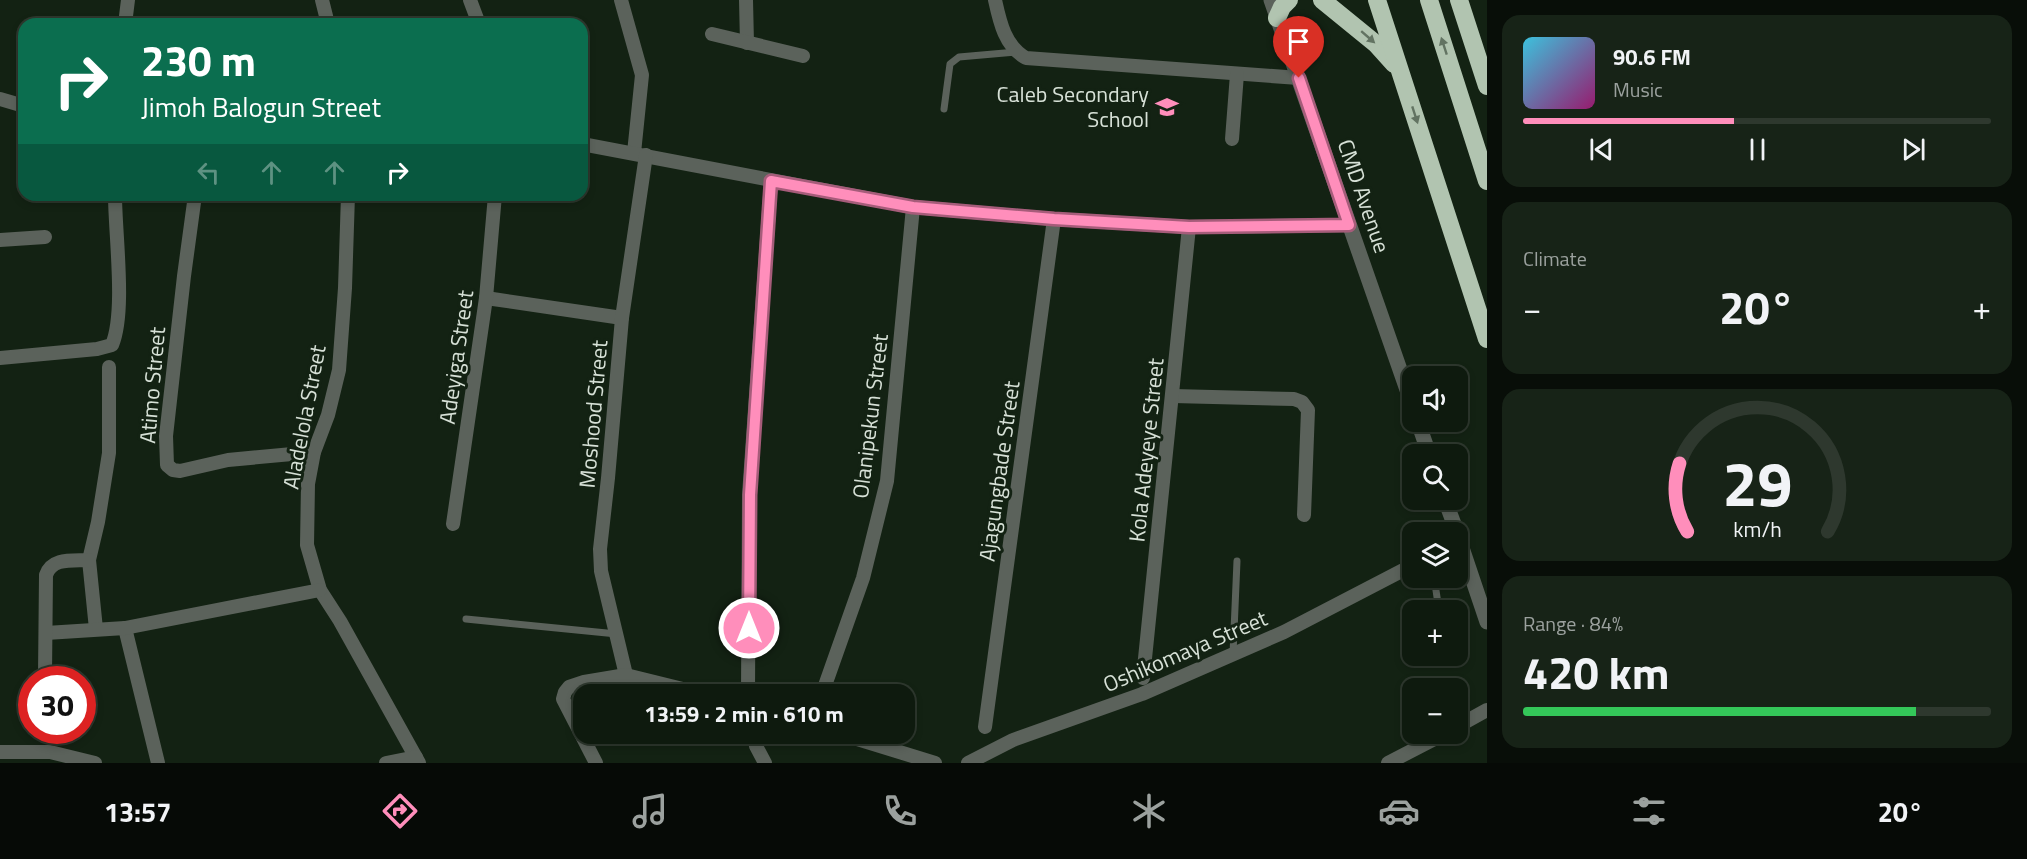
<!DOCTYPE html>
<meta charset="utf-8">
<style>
body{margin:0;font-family:"Titillium Web",sans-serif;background:#172317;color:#f1f3f6;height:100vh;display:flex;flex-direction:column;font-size:22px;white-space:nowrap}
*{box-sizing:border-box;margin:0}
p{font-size:20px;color:#9ba19e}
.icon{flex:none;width:33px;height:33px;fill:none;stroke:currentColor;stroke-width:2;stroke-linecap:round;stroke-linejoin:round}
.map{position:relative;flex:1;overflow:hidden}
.panel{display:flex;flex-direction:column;gap:15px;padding:15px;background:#080e08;width:540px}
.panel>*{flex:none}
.hud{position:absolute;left:18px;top:18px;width:570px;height:183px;border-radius:18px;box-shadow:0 3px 9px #0003,0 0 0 2px #2e382e;background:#0b6e4f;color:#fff;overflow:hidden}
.fabs{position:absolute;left:1402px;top:366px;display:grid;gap:12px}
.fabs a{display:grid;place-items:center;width:66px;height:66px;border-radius:12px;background:#0e1a0e;box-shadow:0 3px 9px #0003,0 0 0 2px #2e382e;font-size:30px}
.speed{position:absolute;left:18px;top:666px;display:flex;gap:12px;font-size:30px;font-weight:700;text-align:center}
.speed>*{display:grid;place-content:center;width:78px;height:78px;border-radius:50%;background:#0e1a0e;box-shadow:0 3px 9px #0003,0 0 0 2px #2e382e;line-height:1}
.speed .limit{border:9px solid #d22;background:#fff;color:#111}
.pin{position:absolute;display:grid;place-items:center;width:51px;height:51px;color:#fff;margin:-62px -26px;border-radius:50% 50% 50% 0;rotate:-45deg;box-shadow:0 0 6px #0007}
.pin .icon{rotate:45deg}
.me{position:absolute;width:66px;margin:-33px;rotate:0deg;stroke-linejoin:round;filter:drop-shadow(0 0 4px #0008)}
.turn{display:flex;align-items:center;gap:21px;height:126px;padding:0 24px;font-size:27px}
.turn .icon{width:78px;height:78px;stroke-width:2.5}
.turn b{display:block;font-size:42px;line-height:51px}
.lanes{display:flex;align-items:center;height:57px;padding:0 24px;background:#0003;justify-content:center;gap:30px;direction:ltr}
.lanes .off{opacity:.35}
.big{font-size:45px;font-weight:700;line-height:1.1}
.panel .tile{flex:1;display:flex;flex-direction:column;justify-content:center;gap:9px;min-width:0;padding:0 21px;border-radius:18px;background:#172317}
.panel .dial{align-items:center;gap:0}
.dial svg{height:156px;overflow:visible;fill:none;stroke:#2e382e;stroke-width:7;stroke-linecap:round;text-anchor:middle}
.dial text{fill:#f1f3f6;stroke:none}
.song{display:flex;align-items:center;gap:18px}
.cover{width:72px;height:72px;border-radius:9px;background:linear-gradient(135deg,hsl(190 70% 55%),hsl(320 70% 35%))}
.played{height:6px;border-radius:3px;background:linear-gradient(90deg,#ff8ebb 45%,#2e382e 45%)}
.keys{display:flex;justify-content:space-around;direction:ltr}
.heat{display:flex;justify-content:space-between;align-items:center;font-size:33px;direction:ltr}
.charge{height:9px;border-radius:4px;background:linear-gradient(90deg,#34c759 84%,#2e382e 0)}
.trip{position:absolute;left:573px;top:684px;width:342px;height:60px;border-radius:18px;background:#0e1a0e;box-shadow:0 3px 9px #0003,0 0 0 2px #2e382e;font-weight:700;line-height:60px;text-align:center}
.tabs{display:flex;height:96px;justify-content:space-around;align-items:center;background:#060a06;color:#9ba19e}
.tabs .icon{width:42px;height:42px}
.tabs .selected{color:#ff8ebb}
.tabs b{font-size:27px;color:#f1f3f6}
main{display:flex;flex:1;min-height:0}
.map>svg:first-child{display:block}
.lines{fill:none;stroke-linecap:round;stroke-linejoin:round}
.service{stroke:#5b625b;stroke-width:7}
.minor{stroke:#5b625b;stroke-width:14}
.tertiary{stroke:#5b625b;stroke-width:15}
.motorway{stroke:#b1c4b0;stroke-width:18}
.oneway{fill:#627362}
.route-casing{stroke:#a65c7a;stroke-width:15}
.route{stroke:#ff8ebb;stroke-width:10}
.labels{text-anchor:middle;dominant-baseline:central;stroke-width:6;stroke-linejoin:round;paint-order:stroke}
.poi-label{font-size:22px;fill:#d7e1d7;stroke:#132213;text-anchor:end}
.street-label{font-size:22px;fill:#d7e1d7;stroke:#132213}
</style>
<main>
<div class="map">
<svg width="1487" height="763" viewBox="0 0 1487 763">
<rect width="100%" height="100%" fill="#132213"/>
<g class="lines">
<g class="service">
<path d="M944,109L950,64L959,57L1016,52"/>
<path d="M1432,578L1435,584L1439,610"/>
<path d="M466,619L617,634"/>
<path d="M1233,654L1237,561"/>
</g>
<g class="minor">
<path d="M322,0L328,24"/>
<path d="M470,0L479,24"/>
<path d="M621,0L642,75L634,153"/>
<path d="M746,0L747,43"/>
<path d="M995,0C1000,23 1005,46 1026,58L1299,78"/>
<path d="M125,24L128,0"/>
<path d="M712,34L803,56"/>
<path d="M0,99L24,106"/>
<path d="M1232,139L1237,74"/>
<path d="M582,144L913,207L1054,219L1189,227L1349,225"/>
<path d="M195,195L184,276L166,436L167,465L173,470L180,471L228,460L314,452"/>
<path d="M348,195L345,288L339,370L328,415L314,452L308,484L307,545L320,590L340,621L419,763"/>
<path d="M0,240L45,237"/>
<path d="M486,298L622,318"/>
<path d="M0,358L97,349L112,345C126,312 115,234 115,195"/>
<path d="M1173,396L1294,399L1302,402L1308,410L1304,515"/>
<path d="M453,524L486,298L495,195"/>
<path d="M125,628L158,763"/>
<path d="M96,629L89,560L98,522L109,453V367"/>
<path d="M46,633L125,628L320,590"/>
<path d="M626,675L601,571L600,549L608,478L622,318L646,155"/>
<path d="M1143,678L1189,227"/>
<path d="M47,680L45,674L46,575C52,557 73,561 89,560"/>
<path d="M82,691H83"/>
<path d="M748,694L749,495L771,181"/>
<path d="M822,694L863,578L887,481L913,207"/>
<path d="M1458,726L1487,710"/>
<path d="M985,727L1054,219"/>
<path d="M754,734L756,746L765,763"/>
<path d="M841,734L935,763"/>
<path d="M0,752H50L95,763"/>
<path d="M386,763L416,757"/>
<path d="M596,763L563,699L565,692L569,687L584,682L626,675L703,694"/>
<path d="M968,763L1013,740L1142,694L1284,632L1413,565"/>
<path d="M1388,763L1444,734"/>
</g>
<g class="tertiary">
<path d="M1271,0L1413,407"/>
<path d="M1418,422L1429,454"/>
<path d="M1445,500L1457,532"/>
<path d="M1458,536L1487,622"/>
</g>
<g class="motorway">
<path d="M1322,0L1376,44L1394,64"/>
<path d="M1377,0L1487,339"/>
<path d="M1429,0L1487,181"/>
<path d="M1459,0L1487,86"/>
<path d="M1277,18L1282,7L1289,0"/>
</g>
</g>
<defs><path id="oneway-solid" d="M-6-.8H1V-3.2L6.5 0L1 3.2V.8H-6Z" transform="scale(1.5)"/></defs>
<g class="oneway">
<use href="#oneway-solid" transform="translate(1368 37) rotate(41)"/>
<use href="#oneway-solid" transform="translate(1444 46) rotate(-108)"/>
<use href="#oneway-solid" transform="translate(1415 115) rotate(72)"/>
</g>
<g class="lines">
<g class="route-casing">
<path id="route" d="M749,628L750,495L771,181L913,207L1054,219L1189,227L1349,225L1299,78"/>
</g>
<use href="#route" class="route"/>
</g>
<defs>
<g id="school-bare" transform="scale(1.8)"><path d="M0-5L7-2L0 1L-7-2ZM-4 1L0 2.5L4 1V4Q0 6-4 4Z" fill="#ff8ebb" stroke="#132213" stroke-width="2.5" paint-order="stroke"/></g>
</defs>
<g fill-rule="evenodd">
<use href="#school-bare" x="1167" y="107"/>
</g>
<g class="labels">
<g class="poi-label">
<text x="1149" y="94">Caleb Secondary<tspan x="1149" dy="25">School</tspan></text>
</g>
<g class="street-label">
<text transform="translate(1364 196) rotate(71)">CMD Avenue</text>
<text transform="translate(456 357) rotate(-82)">Adeyiga Street</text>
<text transform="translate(152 385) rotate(-85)">Atimo Street</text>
<text transform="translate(593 414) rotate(-85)">Moshood Street</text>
<text transform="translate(870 416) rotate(-83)">Olanipekun Street</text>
<text transform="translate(304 417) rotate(-79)">Aladelola Street</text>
<text transform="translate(1146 450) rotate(-84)">Kola Adeyeye Street</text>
<text transform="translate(999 471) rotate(-82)">Ajagungbade Street</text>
<text transform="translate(1185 651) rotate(-23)">Oshikomaya Street</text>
</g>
</g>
</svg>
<div class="fabs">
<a><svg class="icon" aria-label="sound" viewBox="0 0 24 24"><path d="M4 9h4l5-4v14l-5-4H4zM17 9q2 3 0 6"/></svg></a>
<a><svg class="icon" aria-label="search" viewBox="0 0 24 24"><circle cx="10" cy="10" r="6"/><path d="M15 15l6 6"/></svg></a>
<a><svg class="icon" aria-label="layers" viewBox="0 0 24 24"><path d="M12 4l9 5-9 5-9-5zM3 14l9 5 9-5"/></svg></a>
<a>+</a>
<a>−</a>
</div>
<div class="speed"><div class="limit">30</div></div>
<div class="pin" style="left:1299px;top:78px;background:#d93025"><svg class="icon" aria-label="arrive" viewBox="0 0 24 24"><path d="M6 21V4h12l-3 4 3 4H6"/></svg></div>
<svg class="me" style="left:749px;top:628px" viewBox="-20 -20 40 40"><circle r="17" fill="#ff8ebb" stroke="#fff" stroke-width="3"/><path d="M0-11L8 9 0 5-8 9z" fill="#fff"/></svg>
<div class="trip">13:59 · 2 min · 610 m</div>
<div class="hud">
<div class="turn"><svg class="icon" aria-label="right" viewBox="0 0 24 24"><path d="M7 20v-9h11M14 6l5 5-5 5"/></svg><div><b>230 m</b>Jimoh Balogun Street</div></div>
<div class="lanes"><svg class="icon off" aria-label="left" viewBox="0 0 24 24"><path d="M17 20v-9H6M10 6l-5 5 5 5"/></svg><svg class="icon off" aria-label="ahead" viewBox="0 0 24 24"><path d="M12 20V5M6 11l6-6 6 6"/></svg><svg class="icon off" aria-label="ahead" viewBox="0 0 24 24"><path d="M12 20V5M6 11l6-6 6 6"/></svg><svg class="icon" aria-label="right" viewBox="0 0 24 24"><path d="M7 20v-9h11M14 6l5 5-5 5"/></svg></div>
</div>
</div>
<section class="panel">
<div class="tile">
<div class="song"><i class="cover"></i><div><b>90.6 FM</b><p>Music</p></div></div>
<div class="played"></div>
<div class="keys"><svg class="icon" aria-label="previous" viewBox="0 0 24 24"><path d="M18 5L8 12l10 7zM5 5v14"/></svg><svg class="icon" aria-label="pause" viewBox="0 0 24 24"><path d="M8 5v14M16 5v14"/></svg><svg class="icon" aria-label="next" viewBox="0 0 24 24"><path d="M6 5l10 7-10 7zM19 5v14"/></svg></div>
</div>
<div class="tile"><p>Climate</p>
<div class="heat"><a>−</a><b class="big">20°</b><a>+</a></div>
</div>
<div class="tile dial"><svg viewBox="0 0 100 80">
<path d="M14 69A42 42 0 1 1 86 69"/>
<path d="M14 69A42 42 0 0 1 10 34" stroke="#ff8ebb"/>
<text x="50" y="56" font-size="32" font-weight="700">29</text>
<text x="50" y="72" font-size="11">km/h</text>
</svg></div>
<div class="tile"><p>Range · 84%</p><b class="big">420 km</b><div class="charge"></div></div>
</section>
</main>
<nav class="tabs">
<b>13:57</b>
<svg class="icon selected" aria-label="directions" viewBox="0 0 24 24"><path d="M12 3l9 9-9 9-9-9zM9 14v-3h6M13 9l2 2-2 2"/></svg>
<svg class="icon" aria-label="music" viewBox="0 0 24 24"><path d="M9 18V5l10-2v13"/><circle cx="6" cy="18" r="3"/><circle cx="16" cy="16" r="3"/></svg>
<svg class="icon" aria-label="phone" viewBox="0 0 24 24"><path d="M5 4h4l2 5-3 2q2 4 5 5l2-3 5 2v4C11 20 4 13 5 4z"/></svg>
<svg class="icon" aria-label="climate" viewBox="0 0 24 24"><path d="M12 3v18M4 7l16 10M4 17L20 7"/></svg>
<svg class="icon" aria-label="car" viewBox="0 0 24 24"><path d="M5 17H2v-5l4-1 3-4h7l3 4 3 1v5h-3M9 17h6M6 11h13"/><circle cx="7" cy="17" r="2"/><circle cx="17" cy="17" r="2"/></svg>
<svg class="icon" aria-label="filters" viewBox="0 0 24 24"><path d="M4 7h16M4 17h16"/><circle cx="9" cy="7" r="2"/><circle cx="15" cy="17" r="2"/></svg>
<b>20°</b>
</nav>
